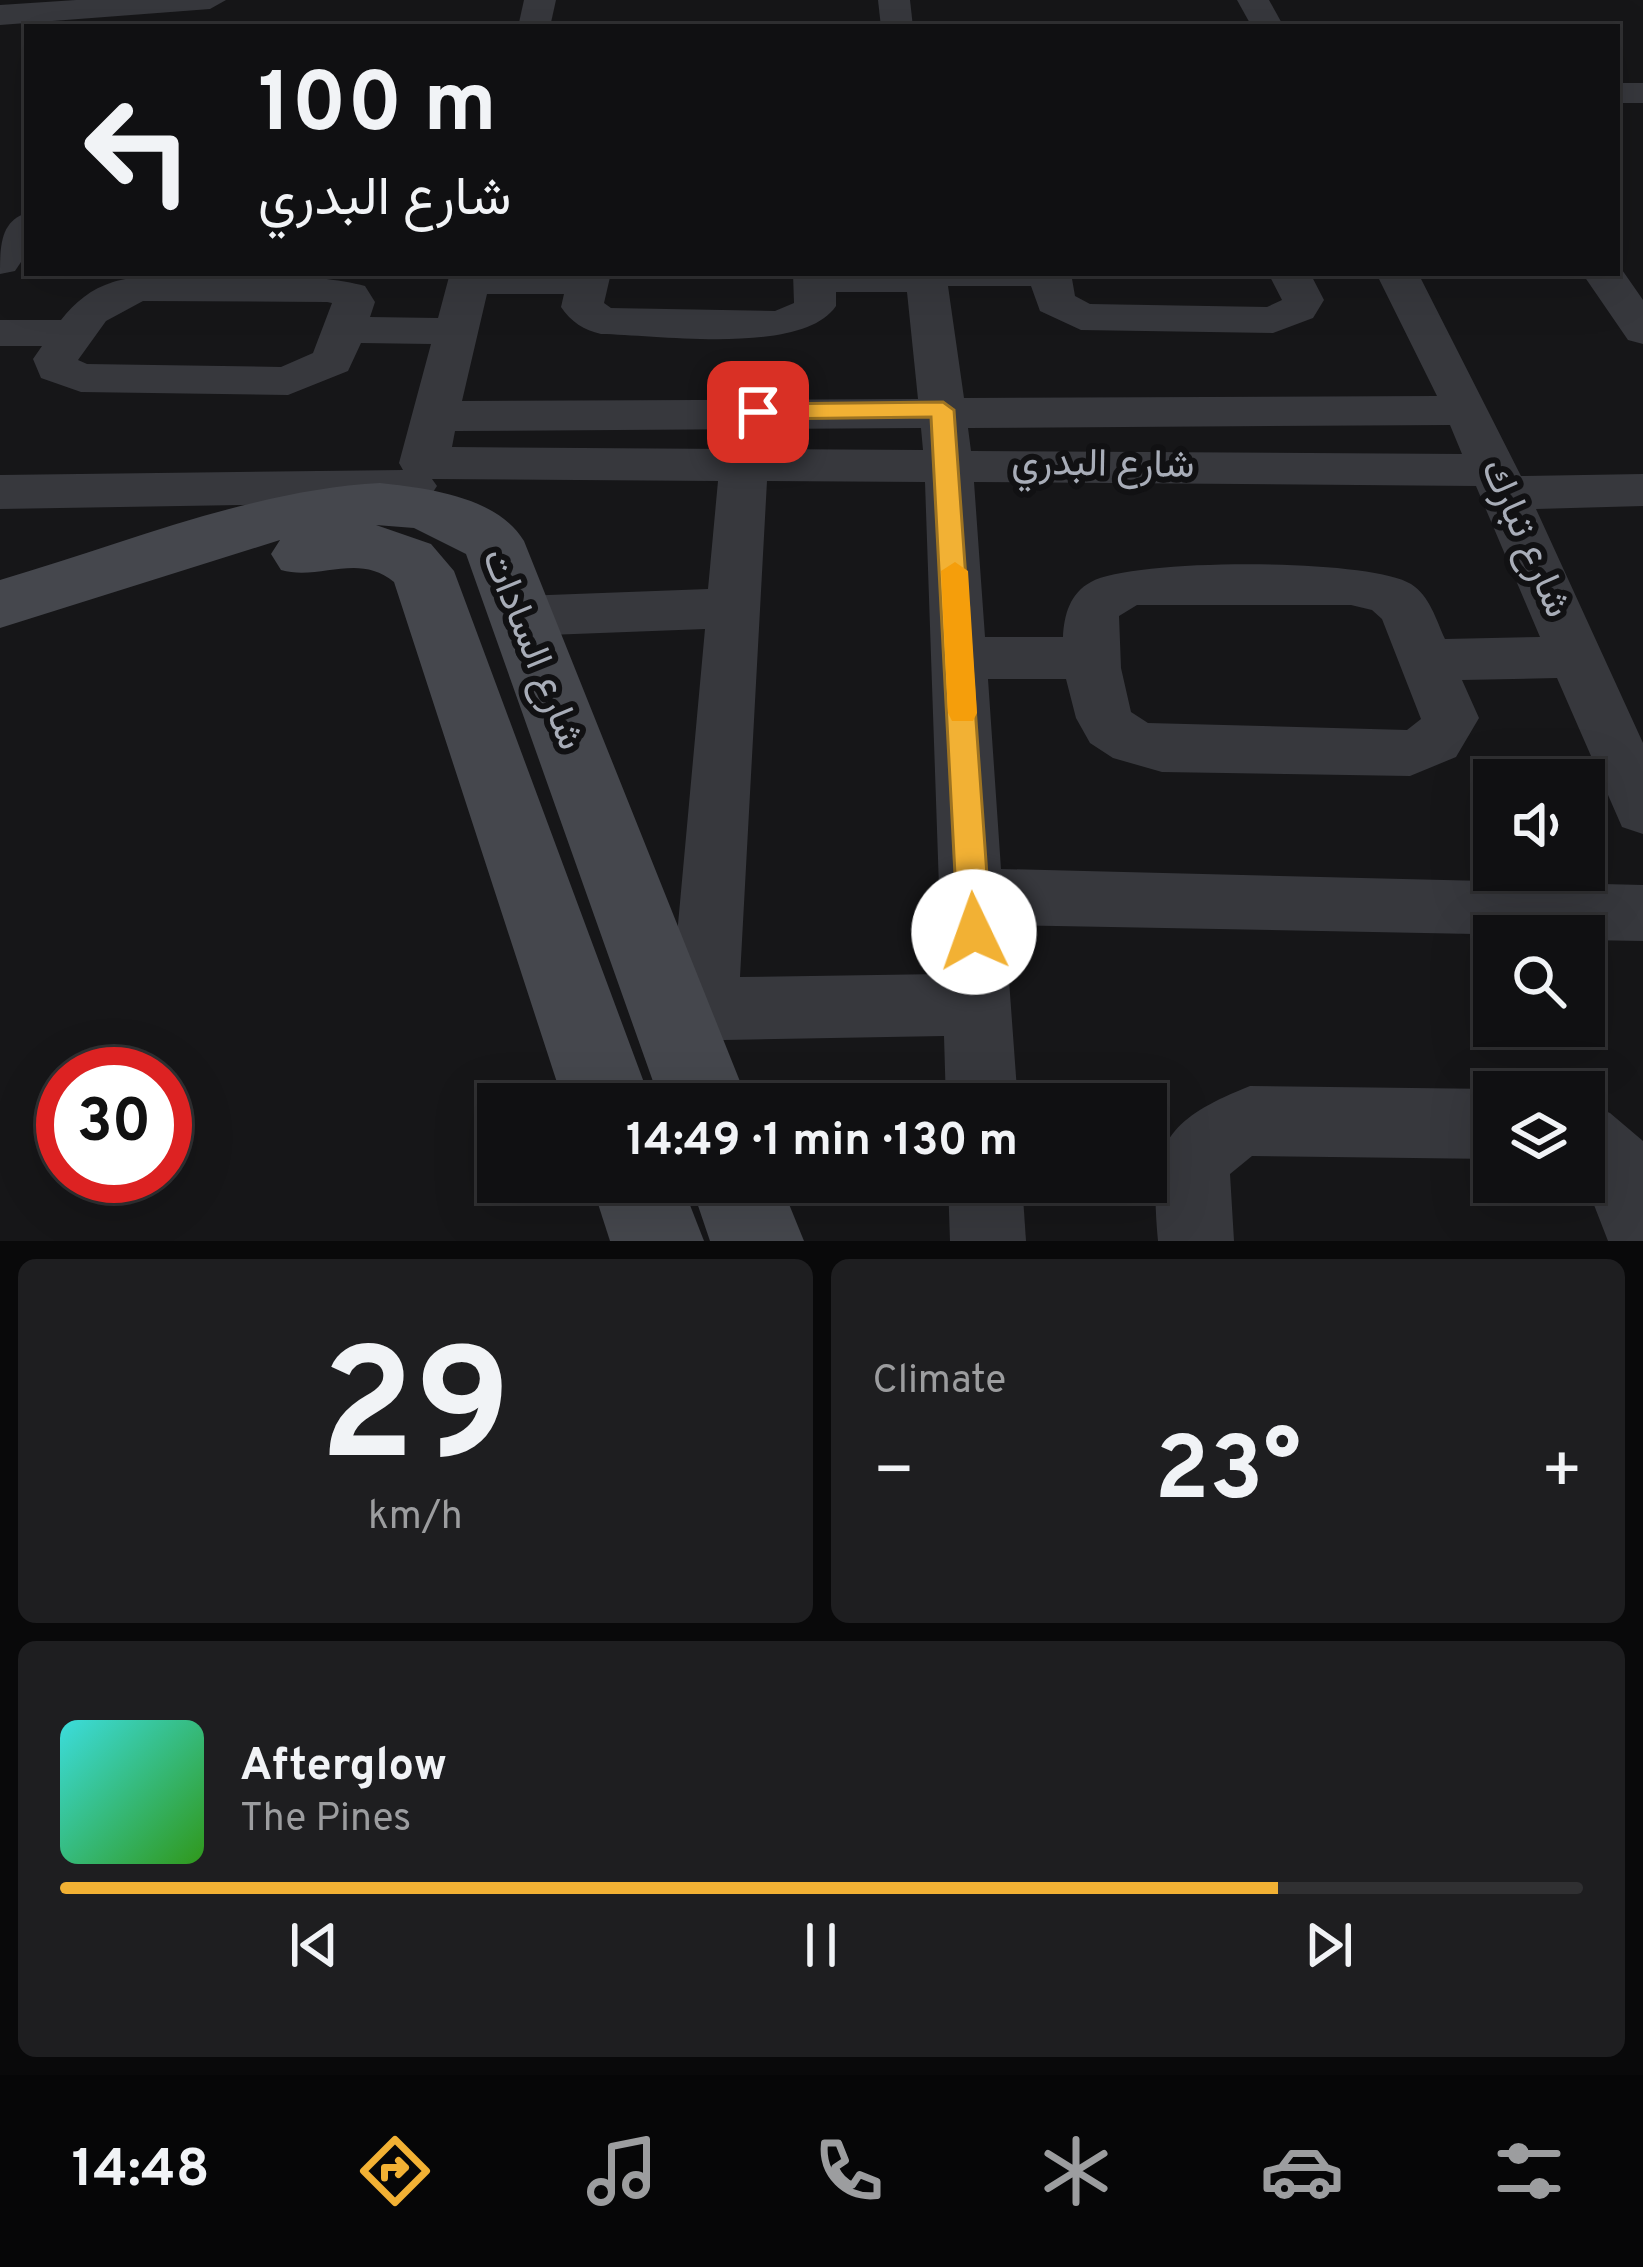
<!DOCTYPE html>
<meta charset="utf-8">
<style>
body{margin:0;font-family:Overpass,Vazirmatn,sans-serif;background:#1e1e20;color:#f1f3f6;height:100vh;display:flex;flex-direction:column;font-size:45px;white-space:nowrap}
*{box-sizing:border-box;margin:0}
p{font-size:39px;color:#9c9d9f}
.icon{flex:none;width:66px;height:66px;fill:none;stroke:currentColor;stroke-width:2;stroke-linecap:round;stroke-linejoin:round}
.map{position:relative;height:1241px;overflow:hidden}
.sheet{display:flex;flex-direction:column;gap:18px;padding:18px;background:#09090a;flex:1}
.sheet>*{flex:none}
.hud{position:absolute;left:24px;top:24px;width:1596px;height:252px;border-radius:0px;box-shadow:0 12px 48px #0002,0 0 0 3px #303032;background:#101012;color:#f1f3f6;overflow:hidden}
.controls{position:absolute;left:1473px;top:759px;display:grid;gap:24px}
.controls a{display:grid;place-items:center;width:132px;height:132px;border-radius:0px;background:#101012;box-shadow:0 12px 48px #0002,0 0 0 3px #303032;font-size:60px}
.speed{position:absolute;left:36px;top:1047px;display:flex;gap:24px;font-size:60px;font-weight:700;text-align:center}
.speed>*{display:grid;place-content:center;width:156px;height:156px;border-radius:50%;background:#101012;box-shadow:0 12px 48px #0002,0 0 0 3px #303032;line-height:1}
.speed .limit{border:18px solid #d22;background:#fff;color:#111}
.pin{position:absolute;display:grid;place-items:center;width:102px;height:102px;color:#fff;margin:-51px;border-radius:24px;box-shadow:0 6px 18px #0006}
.me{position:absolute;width:132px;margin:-66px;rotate:357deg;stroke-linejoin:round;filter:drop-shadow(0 0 9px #0008)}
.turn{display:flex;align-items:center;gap:42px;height:252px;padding:0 36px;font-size:54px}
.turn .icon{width:156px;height:156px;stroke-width:2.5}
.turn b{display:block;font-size:84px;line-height:102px}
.big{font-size:90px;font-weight:700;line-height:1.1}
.sheet .card{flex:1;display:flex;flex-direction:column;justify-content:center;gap:18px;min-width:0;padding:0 42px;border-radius:18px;background:#1e1e20}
.sheet .dial{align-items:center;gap:0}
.dial b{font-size:156px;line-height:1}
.song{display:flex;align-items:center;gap:36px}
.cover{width:144px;height:144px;border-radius:18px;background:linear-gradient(135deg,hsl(180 70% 55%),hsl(110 70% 35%))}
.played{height:12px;border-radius:6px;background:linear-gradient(90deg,#f2b134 80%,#303032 80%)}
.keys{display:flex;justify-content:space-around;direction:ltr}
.heat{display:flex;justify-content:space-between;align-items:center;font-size:66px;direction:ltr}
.sheet .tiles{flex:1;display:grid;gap:18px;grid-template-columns:1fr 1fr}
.card:last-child{grid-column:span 2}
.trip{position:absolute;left:477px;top:1083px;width:690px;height:120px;border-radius:0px;background:#101012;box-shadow:0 12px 48px #0002,0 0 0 3px #303032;font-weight:700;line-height:120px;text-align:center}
.tab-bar{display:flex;height:192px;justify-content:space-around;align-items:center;background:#060607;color:#9c9d9f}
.tab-bar .icon{width:84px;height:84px}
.tab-bar .current{color:#f2b134}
.tab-bar b{font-size:54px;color:#f1f3f6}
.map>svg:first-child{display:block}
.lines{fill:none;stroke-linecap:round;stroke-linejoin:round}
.street{fill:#37383d;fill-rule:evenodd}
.secondary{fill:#45474d;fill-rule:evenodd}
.route{fill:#f2b134;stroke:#9d7322;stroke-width:3}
.slow{fill:#f59e0b}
.labels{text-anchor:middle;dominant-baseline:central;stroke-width:12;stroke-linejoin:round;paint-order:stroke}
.street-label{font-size:39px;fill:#a8adb8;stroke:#111113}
</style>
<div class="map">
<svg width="1643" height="1241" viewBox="0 0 1643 1241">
<rect width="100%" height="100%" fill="#161618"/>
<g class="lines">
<g class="street">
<path d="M76,0H226L210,9L0,25V5Z"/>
<path d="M524,0H556L550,27H518Z"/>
<path d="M878,0H910L913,27H881Z"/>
<path d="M1237,0H1269L1284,27H1252Z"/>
<rect x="1617" y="83" width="26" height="20"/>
<path d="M27,213V253L15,271L0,274C0,247 0,221 27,213Z"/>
<path d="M1618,264L1643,300V344L1628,340L1582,273H1617Z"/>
<path d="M450,273H611L604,303L611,308L775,311L794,303L793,273H1071L1075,296L1090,304L1267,307L1282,300L1268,273H1310L1324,300L1313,318L1273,333L1081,330L1040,311L1031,286H948L964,398L1437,396L1376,273H1418L1521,476L1643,474V506L1536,509L1643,743V834L1622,827L1557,678L1462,680L1479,718L1456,757L1410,776L1162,772L1113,758L1090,743L1076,718L1066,679H988L1001,869L1643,885V941L1584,940V936L1005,925L1018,1104H946L944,1036L671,1041L647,1032L637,1010L647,988L673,979L705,629L522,636L503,630L495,616L503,602L522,596L708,589L718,481L432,479L437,486L429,498L412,502L0,509V475L403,470L399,463L431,344L361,343L348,371L288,395L81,392L41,378L33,359L42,346H0V320H61C75,302 91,289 113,282C164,267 314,272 365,286L375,302L370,317L438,318ZM836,292H907L918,399L462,401L487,294H564L561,307C571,322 584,330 601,334C659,335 802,356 836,306ZM143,301L327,302L332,303L313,353L281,367L87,364L78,360L106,321ZM1450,425L1462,454L971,451L968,428ZM921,428L923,450L759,449L744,445L730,449L452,447L455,431ZM767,481L925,482L942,974L740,977ZM974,482L1476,486L1540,637L1445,639C1436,620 1430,596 1411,584C1370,558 1133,558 1091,582C1070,593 1064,615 1063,637H985ZM1137,605H1351L1372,610L1382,619L1421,719L1407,730L1148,723L1131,712L1121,668L1119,616Z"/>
<path d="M1250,1086L1494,1089L1502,1092H1494V1159L1252,1156L1230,1174L1234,1241H1158C1149,1147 1162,1121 1250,1086Z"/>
<path d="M1584,1102L1610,1113L1643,1141V1241H1608L1589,1192L1579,1182H1584Z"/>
<path d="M948,1182H1022L1026,1241H950Z"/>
</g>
<g class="secondary">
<path d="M380,483C427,488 498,497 524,541L749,1104H661L466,554L414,528L376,525L431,544L454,571L652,1104H564L394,582C358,552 320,581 281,570L271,554L280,540L0,628V580C123,544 251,490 380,483Z"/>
<path d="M591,1182H681L704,1241H610Z"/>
<path d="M690,1182H780L804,1241H710Z"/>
</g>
</g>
<path class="route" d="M943,402L954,410L991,932L986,942L974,947L962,942L958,932L931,417L758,419L747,412L758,404Z"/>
<path class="slow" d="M955,562L968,571L977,713L973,721H952L948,713L941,571Z"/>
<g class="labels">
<g class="street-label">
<text transform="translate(1103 466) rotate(1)">شارع البدري</text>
<text transform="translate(1524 539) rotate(66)">شارع تبارك</text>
<text transform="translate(531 650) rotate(68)">شارع السادات</text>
</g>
</g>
</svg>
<div class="controls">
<a><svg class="icon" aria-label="sound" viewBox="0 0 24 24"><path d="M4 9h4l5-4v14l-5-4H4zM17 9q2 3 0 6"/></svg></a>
<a><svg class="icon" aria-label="search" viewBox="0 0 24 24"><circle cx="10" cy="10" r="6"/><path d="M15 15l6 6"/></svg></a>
<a><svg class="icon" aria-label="layers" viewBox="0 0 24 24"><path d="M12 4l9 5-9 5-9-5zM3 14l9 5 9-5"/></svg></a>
</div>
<div class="speed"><div class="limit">30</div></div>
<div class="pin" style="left:758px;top:412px;background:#d93025"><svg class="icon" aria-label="arrive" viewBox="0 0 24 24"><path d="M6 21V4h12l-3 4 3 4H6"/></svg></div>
<svg class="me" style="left:974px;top:932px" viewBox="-20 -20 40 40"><circle r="19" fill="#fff"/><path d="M0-13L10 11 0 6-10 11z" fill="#f2b134"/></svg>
<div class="trip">14:49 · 1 min · 130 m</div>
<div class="hud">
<div class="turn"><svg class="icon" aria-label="left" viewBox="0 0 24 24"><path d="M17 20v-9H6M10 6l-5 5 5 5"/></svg><div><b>100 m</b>شارع البدري</div></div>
</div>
</div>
<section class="sheet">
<div class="tiles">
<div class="card dial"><b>29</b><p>km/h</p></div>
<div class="card"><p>Climate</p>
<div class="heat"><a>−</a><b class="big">23°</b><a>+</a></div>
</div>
<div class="card">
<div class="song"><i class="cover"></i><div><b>Afterglow</b><p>The Pines</p></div></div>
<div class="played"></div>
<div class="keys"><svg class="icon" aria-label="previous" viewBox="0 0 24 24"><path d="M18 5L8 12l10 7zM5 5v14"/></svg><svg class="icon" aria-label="pause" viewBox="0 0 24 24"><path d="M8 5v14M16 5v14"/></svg><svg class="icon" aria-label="next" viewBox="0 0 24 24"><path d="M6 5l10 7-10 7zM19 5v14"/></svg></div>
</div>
</div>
</section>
<nav class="tab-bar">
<b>14:48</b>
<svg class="icon current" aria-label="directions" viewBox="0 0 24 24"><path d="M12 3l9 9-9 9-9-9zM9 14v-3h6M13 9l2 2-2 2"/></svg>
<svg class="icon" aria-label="music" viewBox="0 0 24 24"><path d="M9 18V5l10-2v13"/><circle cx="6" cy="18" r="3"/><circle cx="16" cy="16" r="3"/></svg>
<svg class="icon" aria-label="phone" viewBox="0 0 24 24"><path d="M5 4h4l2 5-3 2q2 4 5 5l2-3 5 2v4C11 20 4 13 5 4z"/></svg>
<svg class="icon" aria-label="climate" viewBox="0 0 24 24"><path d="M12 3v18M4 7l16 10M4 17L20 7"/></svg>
<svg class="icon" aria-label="car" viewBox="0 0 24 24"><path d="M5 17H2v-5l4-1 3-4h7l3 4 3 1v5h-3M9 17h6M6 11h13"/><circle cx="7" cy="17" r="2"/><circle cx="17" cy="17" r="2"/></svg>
<svg class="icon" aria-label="filters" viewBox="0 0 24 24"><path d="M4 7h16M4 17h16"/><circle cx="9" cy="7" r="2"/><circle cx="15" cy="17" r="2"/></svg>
</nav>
